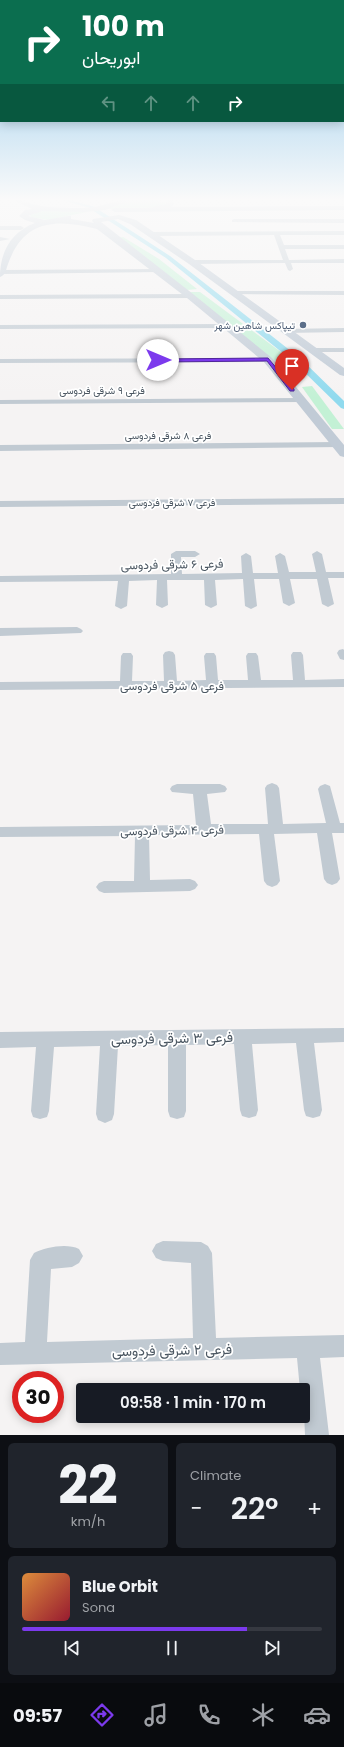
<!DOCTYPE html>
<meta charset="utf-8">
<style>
body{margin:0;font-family:Poppins,Vazirmatn,sans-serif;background:#20242c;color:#f1f3f6;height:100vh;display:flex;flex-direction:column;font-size:15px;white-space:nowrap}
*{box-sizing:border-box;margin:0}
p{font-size:13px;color:#9ea1a6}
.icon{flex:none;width:22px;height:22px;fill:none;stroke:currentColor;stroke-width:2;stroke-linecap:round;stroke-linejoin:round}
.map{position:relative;height:1435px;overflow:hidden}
.panel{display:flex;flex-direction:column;gap:8px;padding:8px;background:#0d0f14;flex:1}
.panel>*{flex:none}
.top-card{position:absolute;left:0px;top:0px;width:344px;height:122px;box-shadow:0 2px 10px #0003;background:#0b6e4f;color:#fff;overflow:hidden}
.speed{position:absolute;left:12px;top:1371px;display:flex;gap:8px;font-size:20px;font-weight:700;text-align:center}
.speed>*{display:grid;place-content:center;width:52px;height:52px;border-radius:50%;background:#171b24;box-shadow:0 2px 10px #0003;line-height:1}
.speed .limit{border:6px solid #d22;background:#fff;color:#111}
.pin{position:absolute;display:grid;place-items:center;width:34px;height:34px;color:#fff;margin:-41px -17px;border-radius:50% 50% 50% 0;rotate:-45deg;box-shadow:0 0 4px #0007}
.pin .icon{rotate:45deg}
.me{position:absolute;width:44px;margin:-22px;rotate:90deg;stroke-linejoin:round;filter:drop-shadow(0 0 3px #0008)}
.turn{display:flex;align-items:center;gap:14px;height:84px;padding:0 16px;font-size:18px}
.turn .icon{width:52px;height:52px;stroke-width:2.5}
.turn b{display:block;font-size:28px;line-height:34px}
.lanes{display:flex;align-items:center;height:38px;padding:0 16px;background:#0003;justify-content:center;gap:20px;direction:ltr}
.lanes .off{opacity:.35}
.big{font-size:30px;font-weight:600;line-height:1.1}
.panel .card{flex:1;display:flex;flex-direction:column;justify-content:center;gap:6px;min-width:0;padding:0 14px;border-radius:6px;background:#20242c}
.panel .dial{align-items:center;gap:0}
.dial b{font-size:52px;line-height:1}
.song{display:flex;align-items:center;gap:12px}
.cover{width:48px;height:48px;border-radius:6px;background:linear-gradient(135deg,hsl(30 70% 55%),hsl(350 70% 35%))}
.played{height:4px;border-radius:2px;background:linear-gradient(90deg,#7c3aed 75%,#363941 75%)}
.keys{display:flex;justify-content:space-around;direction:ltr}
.heat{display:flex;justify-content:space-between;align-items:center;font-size:22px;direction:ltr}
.panel .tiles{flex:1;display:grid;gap:8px;grid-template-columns:1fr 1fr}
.card:last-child{grid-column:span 2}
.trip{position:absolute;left:76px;top:1383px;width:234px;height:40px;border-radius:4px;background:#171b24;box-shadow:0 2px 10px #0003;font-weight:600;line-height:40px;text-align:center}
.dock{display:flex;height:64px;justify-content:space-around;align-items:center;background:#090b0e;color:#9ea1a6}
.dock .icon{width:28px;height:28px}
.dock .on{color:#7c3aed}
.dock b{font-size:18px;color:#f1f3f6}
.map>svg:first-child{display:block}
.green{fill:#c3f1d5}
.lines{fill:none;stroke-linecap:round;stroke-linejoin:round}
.stream{stroke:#90daee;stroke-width:2}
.canal{fill:#90daee;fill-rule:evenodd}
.minor{fill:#c1cad2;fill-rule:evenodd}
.secondary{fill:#c1cbd6;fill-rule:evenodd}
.route{fill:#7c3aed;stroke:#51269a}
.service-dot{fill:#5c6f8a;stroke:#fff;stroke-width:1.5}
.labels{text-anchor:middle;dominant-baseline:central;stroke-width:3.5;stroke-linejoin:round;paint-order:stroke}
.far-service-label{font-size:10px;fill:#4e5e75;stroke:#fff;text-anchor:end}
.far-street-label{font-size:10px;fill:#4a5661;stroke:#fff}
.street-label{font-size:12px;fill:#4a5661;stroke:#fff}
.near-street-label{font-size:14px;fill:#4a5661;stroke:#fff}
</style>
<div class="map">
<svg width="344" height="1435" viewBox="0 0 344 1435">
<rect width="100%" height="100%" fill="#f5f3f3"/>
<g class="green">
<path d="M135,199H155L165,203V205L152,208L108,209Z"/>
<path d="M40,211H46L87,212L48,220L31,217L30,215Z"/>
<path d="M123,237L159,259L197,289L187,290L117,238Z"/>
<path d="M189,292H200L285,355L295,368V374H291Z"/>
<path d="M312,386L344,429H332L302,387Z"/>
</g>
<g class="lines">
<path class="stream" d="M58,198L91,207"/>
<path class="canal" d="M89,206H93L170,256L301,359L344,401V409L341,408L295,363L166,258L89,208Z"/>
<g class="minor">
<path d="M234,219H344V223L232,222V220Z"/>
<path d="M0,226H21L24,228L21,230H0Z"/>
<path d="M344,231V235H280L284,245H344V249H285L289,260L344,259V263H291L293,269L290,271L288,270L285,263L192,264L189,262L192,260H283L274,235L149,236L146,234L149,232Z"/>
<path d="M0,237L10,239L0,241Z"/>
<path d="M157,269L159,270V272L0,274L1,270Z"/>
<path d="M235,291H344V295L233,294V292Z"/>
<path d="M0,295L190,294L193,296L190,298L0,299Z"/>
<path d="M227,324L231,326L230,328L0,329V325Z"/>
<path d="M344,328V332L285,333L281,331L285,329Z"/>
<path d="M309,348H344V352H312L308,350Z"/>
<path d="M268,358L272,360L271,362L0,363V359Z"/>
<path d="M301,398L305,400L304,402L0,404V400Z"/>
<path d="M337,442L340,443L341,445L340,447L0,451V445Z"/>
<path d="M344,498V504L0,507V501Z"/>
<path d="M176,551H195L200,554L195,557H181L182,574L242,573L241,556L246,553L251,556L253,573H278L275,556L280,553L285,556L289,572H316L312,554L317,551L322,554L326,572H344V578H328L334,604L328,607L322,604L317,579H290L295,603L289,606L283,603L279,579H254L257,606L251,609L245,606L243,579L215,580L217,605L211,608L205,605L204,580H167L168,605L162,608L156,605L157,580L129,581L127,606L121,609L115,606L118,581L0,582V576L171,574V554Z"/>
<path d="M77,627L81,629L83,631L81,633L0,636V628Z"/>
<path d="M343,649L344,650V660L340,659L337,653L339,650Z"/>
<path d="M169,651L173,652L175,655L177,681L206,680L204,656L206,653H214L216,656L218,680H248L246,656L248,653H256L258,656L261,680H293L291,655L293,652H301L303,655L305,680L344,679V687L0,690V682L120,681L121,656L123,653H131L133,656L132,681H164L163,655L165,652Z"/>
<path d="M272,783L277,785L279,788L283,824L326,823L318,789L320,786L325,784L330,786L340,823H344V833H332L340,879L337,883L332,885L327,883L324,879L317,833L274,834L280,881L277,885L272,887L267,885L264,881L259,834L149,835L150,880L190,879L195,881L198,885L195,889L190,891L104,893L99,891L96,887L99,883L104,881H134L135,836L0,837V827L196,825L193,794L172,792L170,789L172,786L177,784H220L225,786L227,789L225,792L207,794L211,824H268L265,788L267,785Z"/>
<path d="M344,1028V1042L314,1043L322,1110L320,1116L313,1118L306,1116L304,1110L296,1043L252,1044L258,1110L256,1116L249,1118L242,1116L240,1110L234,1044L186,1045V1111L184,1117L177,1119L170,1117L168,1111V1045L118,1046L114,1114L112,1120L105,1123L98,1120L96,1114L100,1046L54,1047L49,1111L47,1117L40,1119L33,1117L31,1111L36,1047L0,1048V1032Z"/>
<path d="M163,1241L201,1242L208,1246L212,1253L216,1338L344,1335V1357L320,1358L329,1435H305L303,1390H300L297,1358L0,1365V1343L25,1342L30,1260L34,1253C46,1247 67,1243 79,1249L83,1256L79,1263L72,1267L51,1269L47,1342L193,1338L191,1263L163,1261L156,1258L152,1251L156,1244Z"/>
</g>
<g class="secondary">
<path d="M9,198C21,198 26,203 36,205C51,208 67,208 83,208C102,208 119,198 138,198L105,210L85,212L42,211L28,216L45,220L68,216H71V219L94,223L92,221L93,219L119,215L136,220L195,260L344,368V376L340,375L189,264L130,224L118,219L101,222L193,294L272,358L344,445V457L340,456L264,362L187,298L97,229C57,219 24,219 8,264C6,269 6,275 0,277C0,252 11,232 35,223L25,220L19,216L25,210L32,209Z"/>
<path d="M166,200H172L174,204L171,207L344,206V210L115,212L111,210L115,208H149L166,204Z"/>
</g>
</g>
<linearGradient id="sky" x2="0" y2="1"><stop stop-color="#85c3ea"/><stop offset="0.5" stop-color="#fafafa"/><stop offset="1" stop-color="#fafafa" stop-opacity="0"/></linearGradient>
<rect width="344" height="399" fill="url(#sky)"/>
<path class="route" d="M268,358L294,389V391H290L267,361L158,362L155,360L158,359Z"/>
<circle class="service-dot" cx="303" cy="325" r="4"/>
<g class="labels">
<g class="far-service-label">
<text x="295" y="325">تیپاکس شاهین شهر</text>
</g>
<g class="far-street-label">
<text x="102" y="390">فرعی ۹ شرقی فردوسی</text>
<text x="168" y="435">فرعی ۸ شرقی فردوسی</text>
<text x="172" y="502">فرعی ۷ شرقی فردوسی</text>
</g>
<g class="street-label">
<text transform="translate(172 564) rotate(-1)">فرعی ۶ شرقی فردوسی</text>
<text x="172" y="685">فرعی ۵ شرقی فردوسی</text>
<text transform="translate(172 830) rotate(-1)">فرعی ۴ شرقی فردوسی</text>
</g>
<g class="near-street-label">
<text transform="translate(172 1038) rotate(-1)">فرعی ۳ شرقی فردوسی</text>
<text transform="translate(172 1350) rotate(-1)">فرعی ۲ شرقی فردوسی</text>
</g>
</g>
</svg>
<div class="speed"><div class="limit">30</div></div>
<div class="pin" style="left:292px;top:390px;background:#d93025"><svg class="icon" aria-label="arrive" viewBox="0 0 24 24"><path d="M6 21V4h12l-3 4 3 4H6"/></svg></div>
<svg class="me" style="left:158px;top:360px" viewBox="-20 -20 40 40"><circle r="19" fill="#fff"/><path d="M0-13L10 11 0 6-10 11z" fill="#7c3aed"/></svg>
<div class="trip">09:58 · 1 min · 170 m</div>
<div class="top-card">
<div class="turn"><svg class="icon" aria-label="right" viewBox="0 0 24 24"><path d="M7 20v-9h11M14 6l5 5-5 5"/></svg><div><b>100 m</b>ابوریحان</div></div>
<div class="lanes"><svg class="icon off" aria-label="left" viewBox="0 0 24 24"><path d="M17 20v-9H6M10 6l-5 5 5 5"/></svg><svg class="icon off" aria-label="ahead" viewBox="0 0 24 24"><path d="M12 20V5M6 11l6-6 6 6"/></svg><svg class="icon off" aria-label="ahead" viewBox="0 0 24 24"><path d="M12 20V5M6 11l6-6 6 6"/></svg><svg class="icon" aria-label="right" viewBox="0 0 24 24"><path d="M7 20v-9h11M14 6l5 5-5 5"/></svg></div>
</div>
</div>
<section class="panel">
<div class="tiles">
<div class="card dial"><b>22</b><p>km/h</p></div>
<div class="card"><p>Climate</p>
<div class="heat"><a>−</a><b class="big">22°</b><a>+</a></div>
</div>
<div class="card">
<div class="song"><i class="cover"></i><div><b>Blue Orbit</b><p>Sona</p></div></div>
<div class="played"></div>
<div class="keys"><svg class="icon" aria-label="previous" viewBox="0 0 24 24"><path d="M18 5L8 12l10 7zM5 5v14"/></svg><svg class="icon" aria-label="pause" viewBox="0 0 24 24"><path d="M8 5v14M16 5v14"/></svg><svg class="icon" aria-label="next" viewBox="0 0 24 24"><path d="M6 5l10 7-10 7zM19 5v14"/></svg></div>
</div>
</div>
</section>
<nav class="dock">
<b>09:57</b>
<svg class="icon on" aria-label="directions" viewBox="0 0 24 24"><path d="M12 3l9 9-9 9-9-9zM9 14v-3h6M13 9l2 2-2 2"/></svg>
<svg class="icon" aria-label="music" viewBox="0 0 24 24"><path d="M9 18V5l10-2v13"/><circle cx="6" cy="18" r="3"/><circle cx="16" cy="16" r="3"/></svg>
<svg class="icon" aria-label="phone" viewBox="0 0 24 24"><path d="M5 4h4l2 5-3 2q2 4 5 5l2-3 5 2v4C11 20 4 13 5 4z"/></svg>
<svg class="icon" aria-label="climate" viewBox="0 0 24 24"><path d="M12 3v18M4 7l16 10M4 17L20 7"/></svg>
<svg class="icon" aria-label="car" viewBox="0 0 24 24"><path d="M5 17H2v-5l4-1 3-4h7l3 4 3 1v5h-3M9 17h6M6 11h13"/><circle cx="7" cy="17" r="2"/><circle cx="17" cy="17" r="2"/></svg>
</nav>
